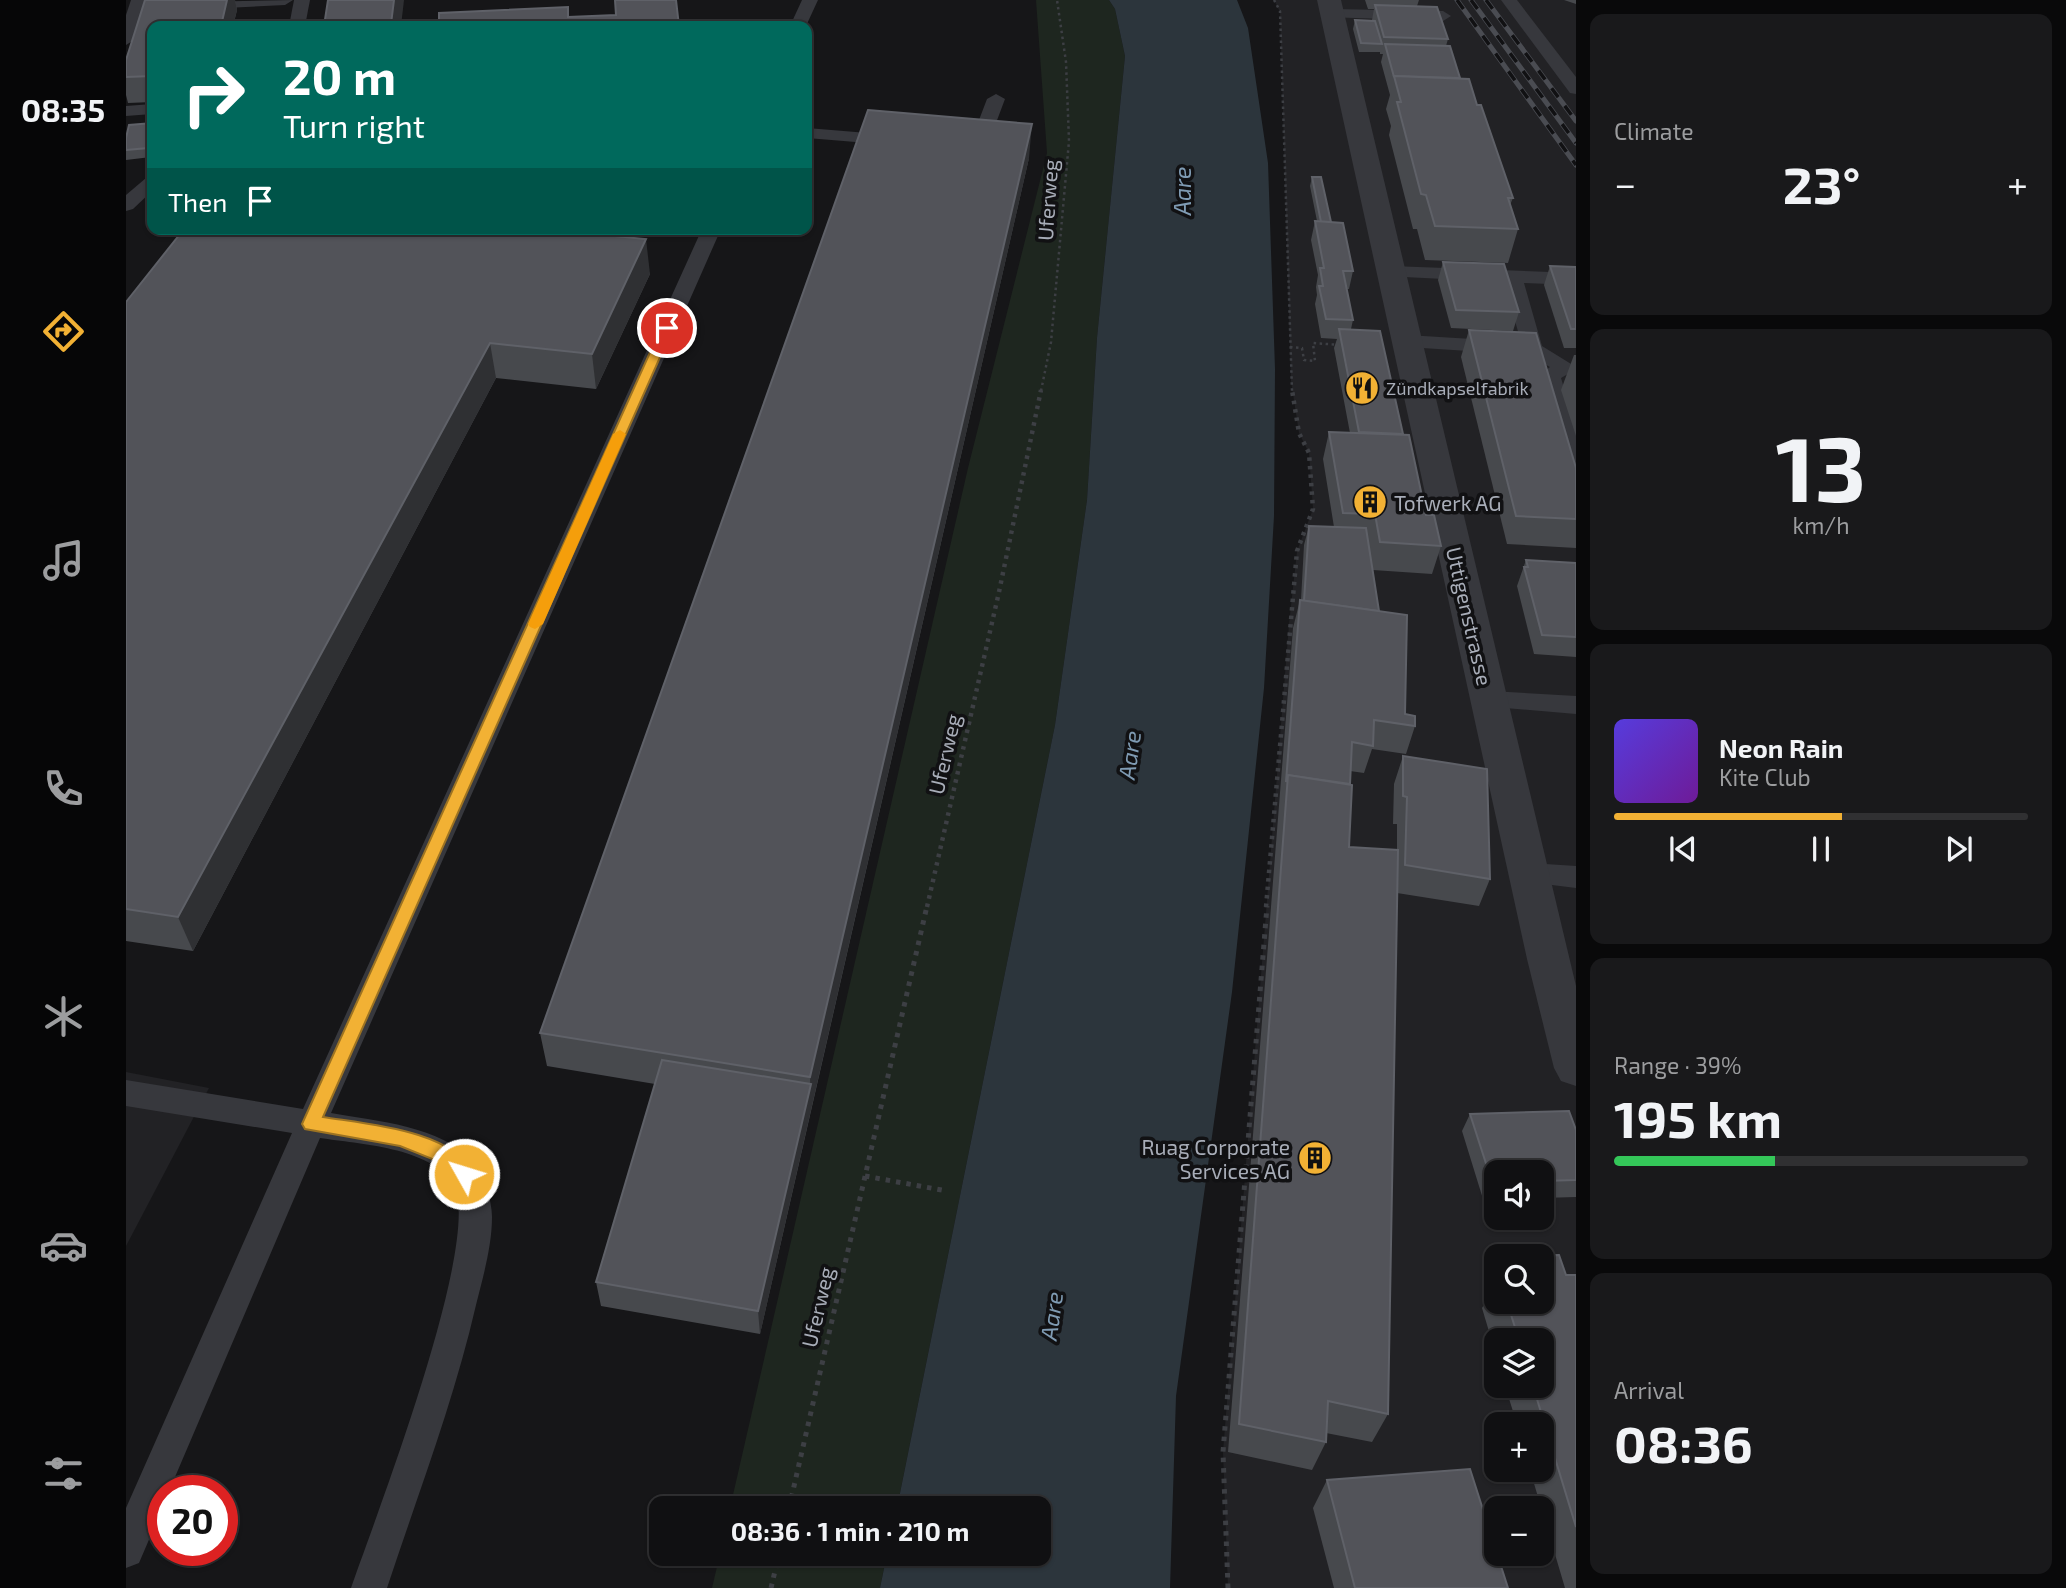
<!DOCTYPE html>
<meta charset="utf-8">
<style>
body{margin:0;font-family:"Exo 2",sans-serif;background:#19191b;color:#f1f3f6;height:100vh;display:flex;flex-direction:column;font-size:26px;white-space:nowrap}
*{box-sizing:border-box;margin:0}
p{font-size:23px;color:#9c9d9f}
.icon{flex:none;width:38px;height:38px;fill:none;stroke:currentColor;stroke-width:2;stroke-linecap:round;stroke-linejoin:round}
.map{position:relative;flex:1;overflow:hidden}
.drawer{display:flex;flex-direction:column;gap:14px;padding:14px;background:#09090a;width:490px}
.drawer>*{flex:none}
.guide{position:absolute;left:21px;top:21px;width:665px;height:214px;border-radius:14px;box-shadow:0 2px 5px #0004,0 0 0 2px #303032;background:#00695c;color:#fff;overflow:hidden}
.fabs{position:absolute;left:1358px;top:1160px;display:grid;gap:14px}
.fabs a{display:grid;place-items:center;width:70px;height:70px;border-radius:14px;background:#101012;box-shadow:0 2px 5px #0004,0 0 0 2px #303032;font-size:35px}
.speed{position:absolute;left:21px;top:1475px;display:flex;gap:14px;font-size:35px;font-weight:700;text-align:center}
.speed>*{display:grid;place-content:center;width:91px;height:91px;border-radius:50%;background:#101012;box-shadow:0 2px 5px #0004,0 0 0 2px #303032;line-height:1}
.speed .limit{border:10px solid #d22;background:#fff;color:#111}
.pin{position:absolute;display:grid;place-items:center;width:60px;height:60px;color:#fff;margin:-30px;border:4px solid #fff;border-radius:50%;box-shadow:0 2px 7px #0007}
.me{position:absolute;width:77px;margin:-38px;rotate:309deg;stroke-linejoin:round;filter:drop-shadow(0 0 5px #0008)}
.turn{display:flex;align-items:center;gap:24px;height:147px;padding:0 21px;font-size:32px}
.turn .icon{width:91px;height:91px;stroke-width:2.5}
.turn b{display:block;font-size:49px;line-height:60px}
.then{display:flex;align-items:center;height:66px;padding:0 21px;background:#0003;gap:14px;font-size:26px}
.big{font-size:52px;font-weight:700;line-height:1.1}
.drawer .widget{flex:1;display:flex;flex-direction:column;justify-content:center;gap:10px;min-width:0;padding:0 24px;border-radius:14px;background:#19191b}
.drawer .dial{align-items:center;gap:0}
.dial b{font-size:91px;line-height:1}
.song{display:flex;align-items:center;gap:21px}
.cover{width:84px;height:84px;border-radius:10px;background:linear-gradient(135deg,hsl(250 70% 55%),hsl(280 70% 35%))}
.played{height:7px;border-radius:4px;background:linear-gradient(90deg,#f2b134 55%,#303032 55%)}
.keys{display:flex;justify-content:space-around;direction:ltr}
.heat{display:flex;justify-content:space-between;align-items:center;font-size:38px;direction:ltr}
.charge{height:10px;border-radius:5px;background:linear-gradient(90deg,#34c759 39%,#303032 0)}
.trip{position:absolute;left:523px;top:1496px;width:402px;height:70px;border-radius:14px;background:#101012;box-shadow:0 2px 5px #0004,0 0 0 2px #303032;font-weight:700;line-height:70px;text-align:center}
main{display:flex;flex:1;min-height:0}
.tab-bar{display:flex;flex-direction:column;width:126px;justify-content:space-around;align-items:center;background:#060607;color:#9c9d9f}
.tab-bar .icon{width:49px;height:49px}
.tab-bar .on{color:#f2b134}
.tab-bar b{font-size:32px;color:#f1f3f6}
.map>svg:first-child{display:block}
.built{fill:#222225;fill-rule:evenodd}
.green{fill:#1e261f}
.water{fill:#2c353c}
.lines{fill:none;stroke-linecap:round;stroke-linejoin:round}
.path-far2{stroke:#3d3f44;stroke-width:2.5;stroke-dasharray:2.5 3.5;stroke-linecap:butt}
.path-far1{stroke:#3d3f44;stroke-width:4.5;stroke-dasharray:3.5 5;stroke-linecap:butt}
.path{stroke:#3d3f44;stroke-width:5;stroke-dasharray:4.5 6;stroke-linecap:butt}
.lane{fill:#37383d;fill-rule:evenodd}
.street{fill:#37383d;fill-rule:evenodd}
.rail-casing{stroke:#4a4c52;stroke-width:5}
.rail{stroke:#111113;stroke-width:3.5;stroke-dasharray:11;stroke-linecap:butt}
.wall{fill:#47494d}
.shaded-wall{fill:#2f3033}
.building{fill:#525359;stroke:#5f6168;stroke-width:2}
.route{fill:#f2b134;stroke:#9d7322;stroke-width:2}
.slow{fill:#f59e0b}
.labels{text-anchor:middle;dominant-baseline:central;stroke-width:7;stroke-linejoin:round;paint-order:stroke}
.far-poi-label{font-size:18px;fill:#a8adb8;stroke:#111113;text-anchor:start}
.street-label{font-size:21px;fill:#a8adb8;stroke:#111113}
.poi-label{font-size:21px;fill:#a8adb8;stroke:#111113;text-anchor:start}
.water-label{font-size:23px;font-style:italic;fill:#7f9bb3;stroke:#111113}
</style>
<main>
<nav class="tab-bar">
<b>08:35</b>
<svg class="icon on" aria-label="directions" viewBox="0 0 24 24"><path d="M12 3l9 9-9 9-9-9zM9 14v-3h6M13 9l2 2-2 2"/></svg>
<svg class="icon" aria-label="music" viewBox="0 0 24 24"><path d="M9 18V5l10-2v13"/><circle cx="6" cy="18" r="3"/><circle cx="16" cy="16" r="3"/></svg>
<svg class="icon" aria-label="phone" viewBox="0 0 24 24"><path d="M5 4h4l2 5-3 2q2 4 5 5l2-3 5 2v4C11 20 4 13 5 4z"/></svg>
<svg class="icon" aria-label="climate" viewBox="0 0 24 24"><path d="M12 3v18M4 7l16 10M4 17L20 7"/></svg>
<svg class="icon" aria-label="car" viewBox="0 0 24 24"><path d="M5 17H2v-5l4-1 3-4h7l3 4 3 1v5h-3M9 17h6M6 11h13"/><circle cx="7" cy="17" r="2"/><circle cx="17" cy="17" r="2"/></svg>
<svg class="icon" aria-label="filters" viewBox="0 0 24 24"><path d="M4 7h16M4 17h16"/><circle cx="9" cy="7" r="2"/><circle cx="15" cy="17" r="2"/></svg>
</nav>
<div class="map">
<svg width="1450" height="1588" viewBox="0 0 1450 1588">
<rect width="100%" height="100%" fill="#161618"/>
<g class="built">
<path d="M1148,0H1450V1588H1102L1097,1452L1163,624L1171,551L1187,509L1183,453L1173,433L1165,381L1154,12ZM1370,1172H1416V1218H1370ZM1370,1256H1416V1302H1370ZM1370,1340H1416V1386H1370ZM1370,1424H1416V1470H1370ZM1370,1508H1416V1554H1370Z"/>
<path d="M0,1072L83,1088L0,1246Z"/>
</g>
<g class="green">
<path d="M910,0H983L989,9L999,56L971,338L961,500L929,725L771,1508H604L842,468L921,153Z"/>
<path d="M594,1554H761L754,1588H586Z"/>
</g>
<path class="water" d="M983,0H1111L1122,28L1142,163L1149,369L1148,516L1138,688L1106,992L1050,1396L1044,1588H754L761,1554H914V1508H771L929,725L961,500L971,338L999,56L989,9Z"/>
<g class="lines">
<g class="path-far2">
<path d="M1148,0L1154,11L1166,391"/>
<path d="M1164,347L1176,348L1178,360L1189,361L1187,343L1214,345"/>
<path d="M915,391L925,342L943,141L940,62L931,0"/>
</g>
<g class="path-far1">
<path d="M801,907L873,592L915,390"/>
<path d="M1140,907L1171,551L1187,509L1183,453L1173,433L1166,390"/>
</g>
<g class="path">
<path d="M739,1176L821,1191"/>
<path d="M663,1508L801,906"/>
<path d="M645,1588L653,1554"/>
<path d="M1102,1588L1097,1452L1141,906"/>
</g>
<g class="lane">
<path d="M5,0H21L20,3L167,0L159,5L17,12L8,40L0,45V15Z"/>
<path d="M168,0H184L179,26H163Z"/>
<path d="M676,0H692L680,26H664Z"/>
<path d="M1375,0H1391L1450,77V94L1444,93Z"/>
<path d="M1206,9L1317,11L1325,16L1317,21L1200,17L1198,14L1200,11Z"/>
<path d="M870,94L879,99L861,147L852,152L840,150L837,146L845,141L861,99Z"/>
<path d="M26,104V114L0,116V106Z"/>
<path d="M681,128L766,135L775,140L766,145L681,138Z"/>
<path d="M26,177V191L7,209L0,211V195L20,178Z"/>
<path d="M576,229H595L205,1113C250,1121 316,1126 347,1162C358,1175 366,1200 366,1217C366,1246 357,1277 350,1305C328,1401 292,1494 261,1588H225C248,1521 359,1236 327,1184C304,1147 233,1144 194,1138L43,1491H37V1507L13,1563L0,1568V1508L166,1133L0,1106V1080L177,1109Z"/>
<path d="M1265,266L1450,273V285L1398,283L1416,346L1450,367L1447,371L1435,378L1450,428V472L1442,470L1439,465L1414,375L1424,367L1403,355L1281,347L1274,345L1271,341L1274,337L1281,335L1395,342L1378,282L1258,276L1255,272Z"/>
<path d="M1364,691L1450,696V714L1355,706L1351,700L1355,694Z"/>
<path d="M1404,863L1450,866V888L1394,881L1390,874L1394,867Z"/>
</g>
<path class="street" d="M1191,0H1215L1450,986V1086L1435,1081L1428,1068L1401,959Z"/>
<g class="rail-casing">
<g id="rail">
<path d="M1331,0L1450,165"/>
<path d="M1345,0L1450,143"/>
<path d="M1360,0L1450,121"/>
</g>
</g>
<use href="#rail" class="rail"/>
</g>
<g class="wall">
<path d="M19,0H109L111,10L107,26H26V102L2,103L0,95V60Z"/>
<path d="M1239,0H1293L1291,6L1322,39L1320,46L1334,78L1351,105L1387,198L1384,205L1392,229L1382,263L1299,260L1291,229H1287L1263,135L1265,126L1260,109L1264,95L1255,62L1257,54H1254V52H1233L1227,29L1229,20H1246L1248,9H1242Z"/>
<path d="M1438,0H1450V4Z"/>
<path d="M26,123V147L25,157L0,160V138Z"/>
<path d="M903,158L634,1334L475,1306L470,1282L529,1084L421,1066L414,1033Z"/>
<path d="M1186,177L1205,222L1227,271L1223,289H1221L1227,320L1225,329L1277,434L1300,515L1315,546L1306,574L1247,570L1253,611L1279,714L1289,726L1280,754L1246,749L1238,773L1224,771L1223,847L1271,850V824H1267L1268,784L1277,756L1364,879L1353,906L1271,893L1262,1414L1246,1442L1200,1433V1442L1186,1470L1102,1452L1167,628L1174,600H1175L1178,545L1183,526L1208,527L1197,459L1203,432L1224,433L1208,348L1211,339L1195,338L1189,304L1191,295L1190,287L1192,275L1185,240L1189,221H1191L1184,186Z"/>
<path d="M58,229H510L506,238L524,274L470,389L370,378L67,951L0,941V302Z"/>
<path d="M1317,262L1393,312L1387,331L1325,328L1312,280Z"/>
<path d="M1424,266L1450,267V348H1438L1418,285Z"/>
<path d="M1343,330L1450,468V548L1381,544L1335,357Z"/>
<path d="M1448,355H1450V436L1435,390Z"/>
<path d="M1400,560L1450,563V657L1408,654L1391,586Z"/>
<path d="M1344,1114L1450,1130V1197L1416,1198V1172H1370V1199H1357L1336,1131Z"/>
<path d="M1370,1275V1302H1416L1440,1275H1450V1588H1439L1404,1470H1416V1424H1391L1379,1386H1416V1340H1370V1355L1356,1308L1365,1293L1363,1288Z"/>
<path d="M1201,1480L1382,1588H1208L1187,1508Z"/>
</g>
<g class="shaded-wall">
<path d="M101,0H109L111,10L107,26H95Z"/>
<path d="M268,0H278L275,26L265,24Z"/>
<path d="M906,124L903,158L685,1110L684,1077Z"/>
<path d="M24,137L26,145L25,157L22,148Z"/>
<path d="M490,229H510L490,270L487,236Z"/>
<path d="M520,239L524,274L470,389L466,354Z"/>
<path d="M364,343L370,378L67,951L52,917Z"/>
<path d="M685,1084V1110L634,1334L632,1311Z"/>
</g>
<g class="building">
<path d="M19,0H101L95,26H26V76L0,77V60Z"/>
<path d="M202,0H268L265,24L313,22V13L442,7V17L490,15L489,0H550L553,26H198Z"/>
<path d="M1249,5L1311,7L1322,39L1258,37Z"/>
<path d="M1229,20L1249,21L1256,44L1235,43Z"/>
<path d="M1259,44L1324,46L1334,78L1268,76V77Z"/>
<path d="M1268,76L1343,79L1351,105H1355L1387,198H1382L1392,229L1309,226L1300,195L1295,194L1271,102H1275Z"/>
<path d="M742,110L906,124L684,1077L414,1033Z"/>
<path d="M26,123V137H24L22,148L0,150V138L3,125Z"/>
<path d="M1186,177H1195L1205,222H1195Z"/>
<path d="M1189,221L1217,223L1227,271H1217L1227,320L1200,319L1193,286H1197L1194,268H1198Z"/>
<path d="M58,229H490L487,236L520,239L466,354L364,343L52,917L0,909V302Z"/>
<path d="M1317,262L1378,264L1393,312L1330,310Z"/>
<path d="M1424,266L1450,267V329H1445Z"/>
<path d="M1213,329L1254,331L1277,434L1233,432Z"/>
<path d="M1343,330L1410,333L1450,468V519L1390,516Z"/>
<path d="M1203,432L1283,435L1300,515H1308L1315,546L1254,542L1249,514L1217,513Z"/>
<path d="M1183,526L1240,528L1253,611L1178,601Z"/>
<path d="M1400,560L1450,563V637L1416,635L1398,567H1402Z"/>
<path d="M1174,600L1281,615L1279,714L1289,716V726L1248,720L1247,746L1226,742L1224,784L1162,775L1160,782Z"/>
<path d="M1277,756L1361,769L1364,879L1279,865L1281,797L1277,796Z"/>
<path d="M1162,775L1226,785L1223,847L1272,850L1262,1414L1202,1401L1200,1442L1113,1424Z"/>
<path d="M536,1060L685,1084L632,1311L470,1282Z"/>
<path d="M1443,1111L1450,1130V1180L1416,1181V1172H1370V1182H1366L1344,1114Z"/>
<path d="M1433,1255L1440,1275H1450V1527L1407,1386H1416V1340H1393L1381,1302H1416V1256H1390Z"/>
<path d="M1344,1469L1382,1588H1229L1201,1480Z"/>
</g>
<path class="route" d="M541,325L547,328L197,1117C240,1124 327,1130 348,1174L345,1180L338,1182L332,1180L314,1162L274,1146L179,1129L176,1124L535,328Z"/>
<path class="slow" d="M494,430L500,434L417,624L409,629L404,627L402,624L487,434Z"/>
<defs>
<g id="restaurant-disc" transform="scale(1.75)"><circle r="9.5" fill="#f2b134" stroke="#111113"/><path d="M-5-6h1v4h1v-4h1v4h1v-4h1v5L-1.5 .5V6h-2V.5L-5-1ZM5-6V6H3V1.5H1.5Q1.5-4 5-6Z" fill="#111"/></g>
<g id="building-disc" transform="scale(1.75)"><circle r="9.5" fill="#f2b134" stroke="#111113"/><path d="M-4-6H4V6H1V3H-1V6H-4ZM-2.5-4.3h1.7v1.8h-1.7ZM.8-4.3h1.7v1.8H.8ZM-2.5-1h1.7V.8h-1.7ZM.8-1h1.7V.8H.8Z" fill="#111"/></g>
</defs>
<g fill-rule="evenodd">
<use href="#restaurant-disc" x="1236" y="388"/>
<use href="#building-disc" x="1244" y="502"/>
<use href="#building-disc" x="1189" y="1158"/>
</g>
<g class="labels">
<g class="far-poi-label">
<text x="1260" y="388">Zündkapselfabrik</text>
</g>
<g class="street-label">
<text transform="translate(921 200) rotate(-86)">Uferweg</text>
<text transform="translate(1344 616) rotate(77)">Uttigenstrasse</text>
<text transform="translate(818 754) rotate(-77)">Uferweg</text>
<text transform="translate(691 1307) rotate(-77)">Uferweg</text>
</g>
<g class="poi-label">
<text x="1268" y="502">Tofwerk AG</text>
<text x="1164" y="1146" text-anchor="end">Ruag Corporate<tspan x="1164" dy="24">Services AG</tspan></text>
</g>
<g class="water-label">
<text transform="translate(1056 191) rotate(-90)">Aare</text>
<text transform="translate(1003 755) rotate(-82)">Aare</text>
<text transform="translate(925 1316) rotate(-82)">Aare</text>
</g>
</g>
</svg>
<div class="fabs">
<a><svg class="icon" aria-label="sound" viewBox="0 0 24 24"><path d="M4 9h4l5-4v14l-5-4H4zM17 9q2 3 0 6"/></svg></a>
<a><svg class="icon" aria-label="search" viewBox="0 0 24 24"><circle cx="10" cy="10" r="6"/><path d="M15 15l6 6"/></svg></a>
<a><svg class="icon" aria-label="layers" viewBox="0 0 24 24"><path d="M12 4l9 5-9 5-9-5zM3 14l9 5 9-5"/></svg></a>
<a>+</a>
<a>−</a>
</div>
<div class="speed"><div class="limit">20</div></div>
<div class="pin" style="left:541px;top:328px;background:#d93025"><svg class="icon" aria-label="arrive" viewBox="0 0 24 24"><path d="M6 21V4h12l-3 4 3 4H6"/></svg></div>
<svg class="me" style="left:338px;top:1174px" viewBox="-20 -20 40 40"><circle r="17" fill="#f2b134" stroke="#fff" stroke-width="3"/><path d="M0-11L8 9 0 5-8 9z" fill="#fff"/></svg>
<div class="trip">08:36 · 1 min · 210 m</div>
<div class="guide">
<div class="turn"><svg class="icon" aria-label="right" viewBox="0 0 24 24"><path d="M7 20v-9h11M14 6l5 5-5 5"/></svg><div><b>20 m</b>Turn right</div></div>
<div class="then">Then<svg class="icon" aria-label="arrive" viewBox="0 0 24 24"><path d="M6 21V4h12l-3 4 3 4H6"/></svg></div>
</div>
</div>
<section class="drawer">
<div class="widget"><p>Climate</p>
<div class="heat"><a>−</a><b class="big">23°</b><a>+</a></div>
</div>
<div class="widget dial"><b>13</b><p>km/h</p></div>
<div class="widget">
<div class="song"><i class="cover"></i><div><b>Neon Rain</b><p>Kite Club</p></div></div>
<div class="played"></div>
<div class="keys"><svg class="icon" aria-label="previous" viewBox="0 0 24 24"><path d="M18 5L8 12l10 7zM5 5v14"/></svg><svg class="icon" aria-label="pause" viewBox="0 0 24 24"><path d="M8 5v14M16 5v14"/></svg><svg class="icon" aria-label="next" viewBox="0 0 24 24"><path d="M6 5l10 7-10 7zM19 5v14"/></svg></div>
</div>
<div class="widget"><p>Range · 39%</p><b class="big">195 km</b><div class="charge"></div></div>
<div class="widget"><p>Arrival</p><b class="big">08:36</b></div>
</section>
</main>
